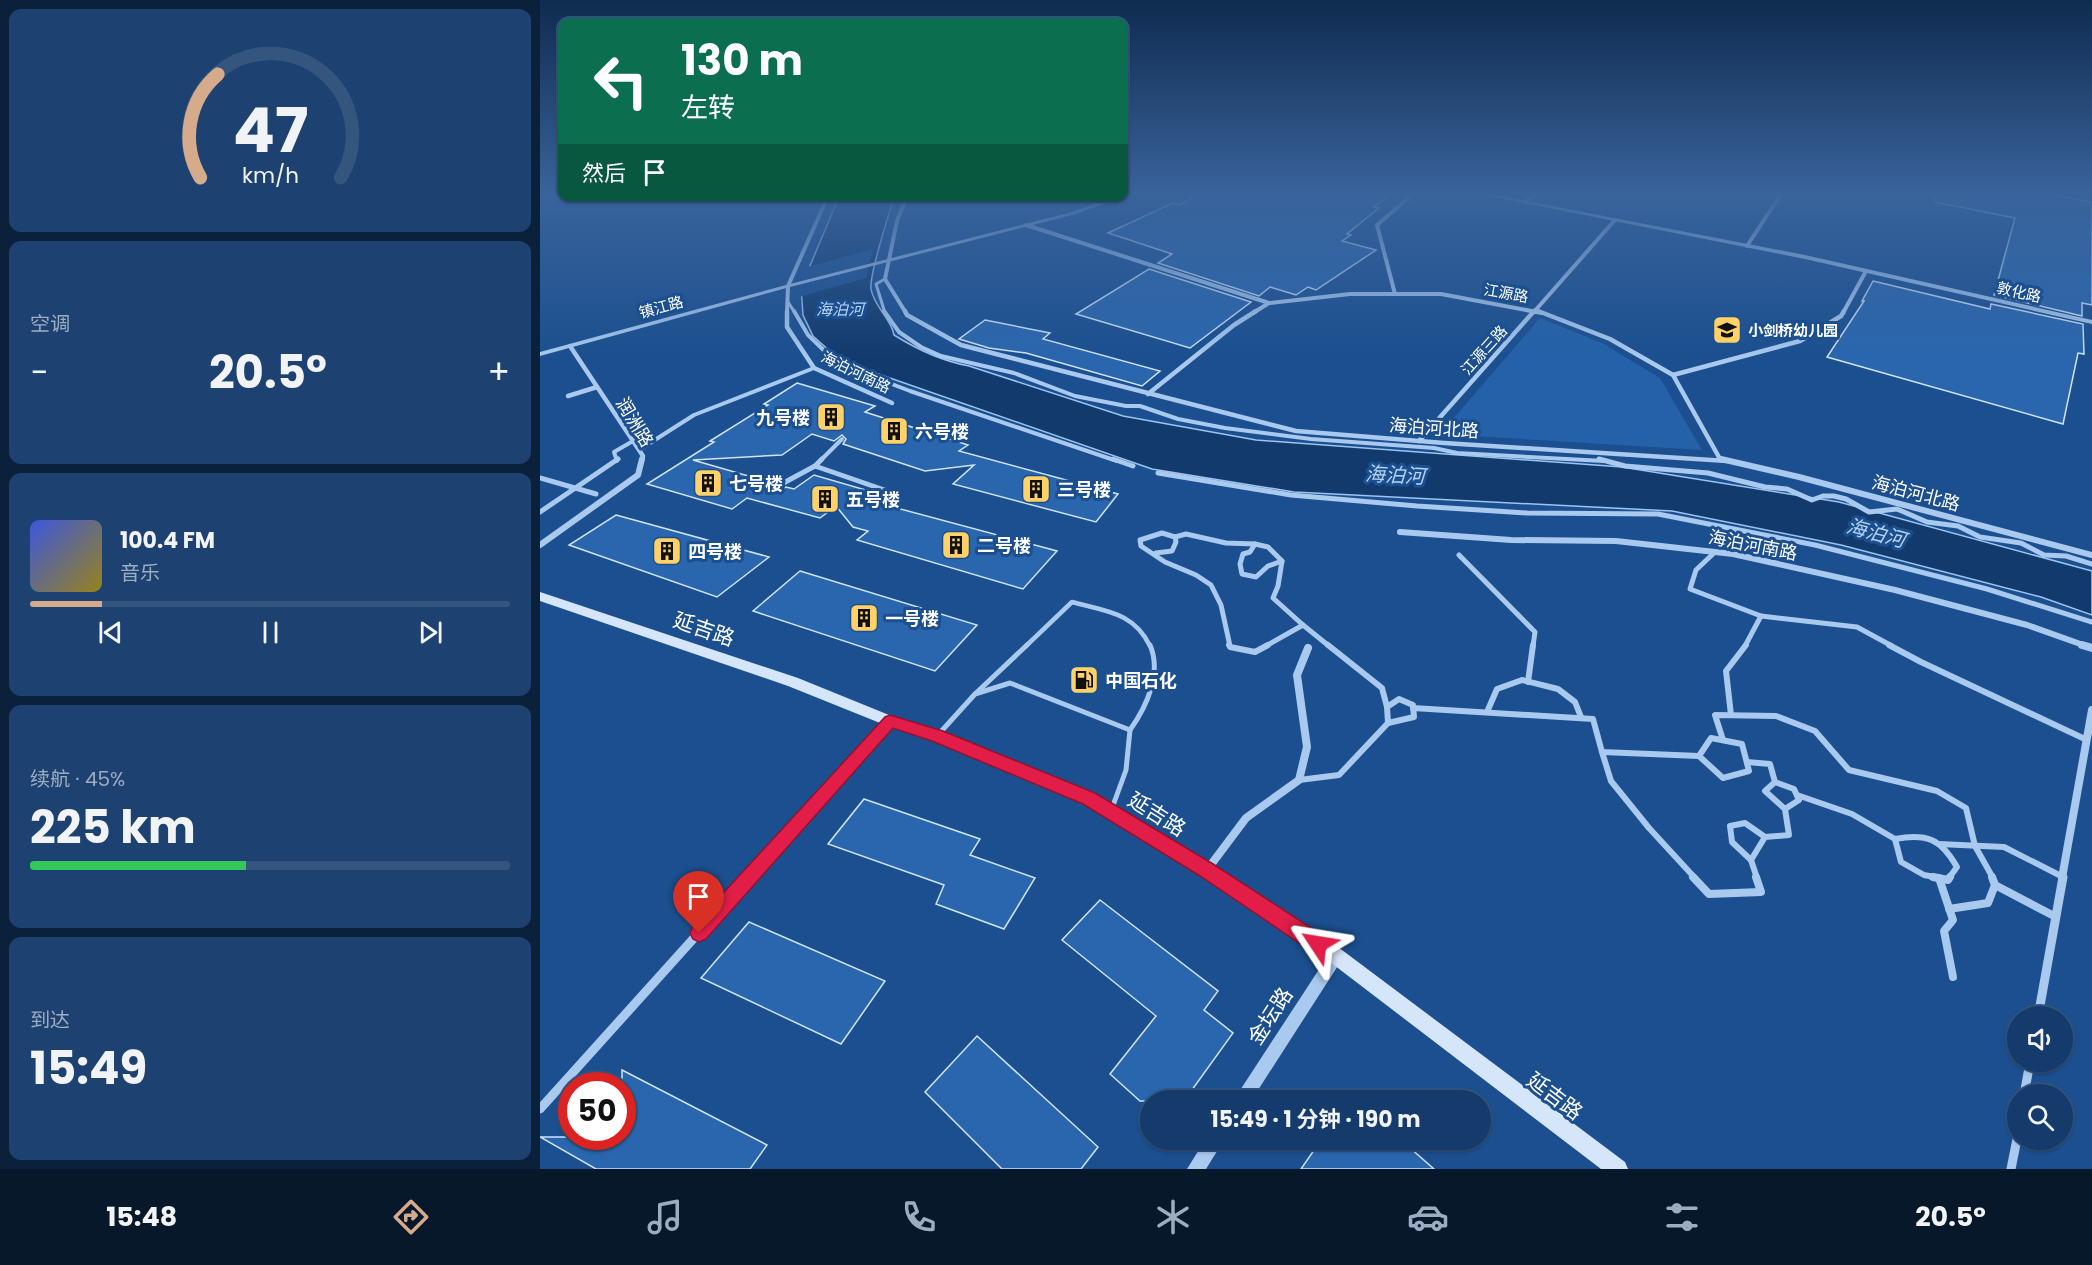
<!DOCTYPE html>
<html lang="zh">
<meta charset="utf-8">
<style>
body{margin:0;font-family:Poppins,"Noto Sans SC",sans-serif;background:#1d4271;color:#f1f3f6;height:100vh;display:flex;flex-direction:column;font-size:22px;white-space:nowrap}
*{box-sizing:border-box;margin:0}
p{font-size:20px;color:#9dadc1}
.icon{flex:none;width:33px;height:33px;fill:none;stroke:currentColor;stroke-width:2;stroke-linecap:round;stroke-linejoin:round}
.map{position:relative;flex:1;overflow:hidden}
.sheet{display:flex;flex-direction:column;gap:9px;padding:9px;background:#0b203b;width:540px}
.sheet>*{flex:none}
.hud{position:absolute;left:18px;top:18px;width:570px;height:183px;border-radius:12px;box-shadow:0 2px 4px #0004,0 0 0 2px #33557e;background:#0b6e4f;color:#fff;overflow:hidden}
.controls{position:absolute;left:1467px;top:1006px;display:grid;gap:12px}
.controls a{display:grid;place-items:center;width:66px;height:66px;border-radius:50%;background:#143b6b;box-shadow:0 2px 4px #0004,0 0 0 2px #33557e;font-size:30px}
.speed{position:absolute;left:18px;top:1072px;display:flex;gap:12px;font-size:30px;font-weight:700;text-align:center}
.speed>*{display:grid;place-content:center;width:78px;height:78px;border-radius:50%;background:#143b6b;box-shadow:0 2px 4px #0004,0 0 0 2px #33557e;line-height:1}
.speed .limit{border:9px solid #d22;background:#fff;color:#111}
.pin{position:absolute;display:grid;place-items:center;width:51px;height:51px;color:#fff;margin:-62px -26px;border-radius:50% 50% 50% 0;rotate:-45deg;box-shadow:0 0 6px #0007}
.pin .icon{rotate:45deg}
.me{position:absolute;width:66px;margin:-33px;rotate:303deg;stroke-linejoin:round;filter:drop-shadow(0 0 4px #0008)}
.turn{display:flex;align-items:center;gap:21px;height:126px;padding:0 24px;font-size:27px}
.turn .icon{width:78px;height:78px;stroke-width:2.5}
.turn b{display:block;font-size:42px;line-height:51px}
.then{display:flex;align-items:center;height:57px;padding:0 24px;background:#0003;gap:12px;font-size:22px}
.big{font-size:45px;font-weight:700;line-height:1.1}
.sheet .card{flex:1;display:flex;flex-direction:column;justify-content:center;gap:9px;min-width:0;padding:0 21px;border-radius:12px;background:#1d4271}
.sheet .dial{align-items:center;gap:0}
.dial svg{height:156px;overflow:visible;fill:none;stroke:#33557e;stroke-width:7;stroke-linecap:round;text-anchor:middle}
.dial text{fill:#f1f3f6;stroke:none}
.song{display:flex;align-items:center;gap:18px}
.cover{width:72px;height:72px;border-radius:9px;background:linear-gradient(135deg,hsl(230 70% 55%),hsl(50 70% 35%))}
.played{height:6px;border-radius:3px;background:linear-gradient(90deg,#d6ab8b 15%,#33557e 15%)}
.keys{display:flex;justify-content:space-around;direction:ltr}
.heat{display:flex;justify-content:space-between;align-items:center;font-size:33px;direction:ltr}
.charge{height:9px;border-radius:4px;background:linear-gradient(90deg,#34c759 45%,#33557e 0)}
.trip{position:absolute;left:600px;top:1090px;width:351px;height:60px;border-radius:30px;background:#143b6b;box-shadow:0 2px 4px #0004,0 0 0 2px #33557e;font-weight:700;line-height:60px;text-align:center}
.tab-bar{display:flex;height:96px;justify-content:space-around;align-items:center;background:#08182b;color:#9dadc1}
.tab-bar .icon{width:42px;height:42px}
.tab-bar .on{color:#d6ab8b}
.tab-bar b{font-size:27px;color:#f1f3f6}
main{display:flex;flex:1;min-height:0}
.map>svg:first-child{display:block}
.green{fill:#2461a8}
.water{fill:#123a6d;stroke:#9cc4f0;stroke-width:1.5}
.pier{fill:#1b4f8f}
.building{fill:#2a66ad;stroke:#cfe3fa;stroke-width:1.5}
.lines{fill:none;stroke-linecap:round;stroke-linejoin:round}
.service-far1{stroke:#a9c9ee;stroke-width:4.5}
.service{stroke:#a9c9ee;stroke-width:5}
.pedestrian-far4{stroke:#a9c9ee;stroke-width:3}
.pedestrian-far3{stroke:#a9c9ee;stroke-width:4}
.pedestrian-far2{stroke:#a9c9ee;stroke-width:5}
.pedestrian-far1{stroke:#a9c9ee;stroke-width:6}
.pedestrian{stroke:#a9c9ee;stroke-width:8}
.minor-far4{stroke:#a9c9ee;stroke-width:4}
.minor-far3{stroke:#a9c9ee;stroke-width:4.5}
.minor-far2{stroke:#a9c9ee;stroke-width:6}
.minor-far1{stroke:#a9c9ee;stroke-width:8}
.minor{stroke:#a9c9ee;stroke-width:9}
.tertiary{fill:#a9c9ee;fill-rule:evenodd}
.secondary{fill:#d6e6fa;fill-rule:evenodd}
.route{fill:#e11d48;stroke:#92132f;stroke-width:1.5}
.labels{text-anchor:middle;dominant-baseline:central;stroke-width:6;stroke-linejoin:round;paint-order:stroke}
.far-street-label{font-size:15px;fill:#fff;stroke:#1b4f8f}
.far-poi-label{font-size:15px;font-weight:bold;fill:#fff;stroke:#1b4f8f;text-anchor:start}
.far-water-label{font-size:16px;font-style:italic;fill:#b5d3f5;stroke:#1b4f8f}
.poi-label{font-size:18px;font-weight:bold;fill:#fff;stroke:#1b4f8f;text-anchor:start}
.street-label{font-size:18px;fill:#fff;stroke:#1b4f8f}
.water-label{font-size:20px;font-style:italic;fill:#b5d3f5;stroke:#1b4f8f}
.near-street-label{font-size:21px;fill:#fff;stroke:#1b4f8f}
</style>
<main>
<section class="sheet">
<div class="card dial"><svg viewBox="0 0 100 80">
<path d="M14 69A42 42 0 1 1 86 69"/>
<path d="M14 69A42 42 0 0 1 23 16" stroke="#d6ab8b"/>
<text x="50" y="56" font-size="32" font-weight="700">47</text>
<text x="50" y="72" font-size="11">km/h</text>
</svg></div>
<div class="card"><p>空调</p>
<div class="heat"><a>−</a><b class="big">20.5°</b><a>+</a></div>
</div>
<div class="card">
<div class="song"><i class="cover"></i><div><b>100.4 FM</b><p>音乐</p></div></div>
<div class="played"></div>
<div class="keys"><svg class="icon" aria-label="previous" viewBox="0 0 24 24"><path d="M18 5L8 12l10 7zM5 5v14"/></svg><svg class="icon" aria-label="pause" viewBox="0 0 24 24"><path d="M8 5v14M16 5v14"/></svg><svg class="icon" aria-label="next" viewBox="0 0 24 24"><path d="M6 5l10 7-10 7zM19 5v14"/></svg></div>
</div>
<div class="card"><p>续航 · 45%</p><b class="big">225 km</b><div class="charge"></div></div>
<div class="card"><p>到达</p><b class="big">15:49</b></div>
</section>
<div class="map">
<svg width="1552" height="1169" viewBox="0 0 1552 1169">
<rect width="100%" height="100%" fill="#1b4f8f"/>
<path class="green" d="M1000,318L1062,343L1120,378L1162,450L900,434Z"/>
<path class="water" d="M299,197H354C349,214 329,274 331,289C334,307 351,318 354,335C378,350 402,361 429,366L583,416L716,440L1082,467L1299,502L1552,571V615L1501,597L1301,545L1132,511L754,492L612,469L301,361L273,336L263,315L261,287Z"/>
<path class="pier" d="M333,249L326,278L259,297L258,286L267,267Z"/>
<g class="building">
<path d="M659,194H851L834,207L839,208L807,234L811,235L802,241L836,250L776,290L768,287L756,295L730,287L719,296L618,263L632,254L568,233L633,203L639,205Z"/>
<path d="M1395,194H1507L1552,202V305L1542,303V316L1454,295L1475,218L1394,202Z"/>
<path d="M609,269L711,302L650,348L536,314Z"/>
<path d="M1333,281L1450,309L1451,304L1543,324L1544,354L1538,353L1523,424L1287,357L1324,301H1322Z"/>
<path d="M445,320L510,333L503,339L620,371L602,386L486,353L449,348L419,339Z"/>
<path d="M257,383L335,406L325,412L428,445L419,451L578,494L556,522L413,484L434,465L385,471L303,444L306,439L302,435L294,441L272,434L242,455L153,460L233,483L231,489L235,492L246,487L254,489L274,475L336,493L327,500L517,551L483,589L317,540L328,531L313,527L296,506L280,518L207,498L192,509L107,484L174,442L170,441L228,405L224,404Z"/>
<path d="M76,515L229,557L177,597L29,545Z"/>
<path d="M260,571L437,625L395,671L213,611Z"/>
<path d="M324,799L440,839L430,855L495,878L464,929L396,904L404,885L288,844Z"/>
<path d="M560,900L678,991L664,1010L693,1033L644,1101H600L570,1074L616,1016L522,940Z"/>
<path d="M209,922L345,981L301,1044L161,978Z"/>
<path d="M437,1036L558,1147L541,1169H462L385,1092Z"/>
<path d="M82,1070L227,1145L210,1169H56L0,1137H82Z"/>
<path d="M781,1140H861L894,1169H761Z"/>
</g>
<g class="lines">
<path class="service-far1" d="M486,646L532,602C565,611 594,612 610,646"/>
<g class="service">
<path d="M435,694L487,645"/>
<path d="M590,730C607,706 622,673 610,645"/>
<path d="M397,736L435,694L470,683L590,730L586,770L571,811"/>
</g>
<g class="pedestrian-far4">
<path d="M345,279L336,284L345,313"/>
<path d="M248,302L255,313"/>
</g>
<g class="pedestrian-far3">
<path d="M254,311L268,335L297,363L370,391L577,461"/>
<path d="M344,311L359,332L381,347L401,356L474,373L535,396L586,406H600L638,419L685,428L771,439L894,448L917,453L1064,461"/>
<path d="M99,450L154,415L274,368"/>
<path d="M77,461L74,452L93,441"/>
<path d="M280,461L302,439"/>
</g>
<g class="pedestrian-far2">
<path d="M573,459L593,466"/>
<path d="M1059,459L1085,466L1168,473L1225,487L1247,489L1272,500L1283,496H1294L1306,499L1329,512L1357,509L1387,522L1418,526L1440,537L1481,543L1504,555L1526,556L1552,564"/>
<path d="M275,466L282,459"/>
<path d="M618,473L751,495L877,506L987,513L1118,514L1275,545L1447,589L1552,622"/>
<path d="M0,478L56,494"/>
<path d="M236,487L275,466L353,493"/>
<path d="M0,512L78,459"/>
<path d="M715,544L710,552L703,554L700,564L702,574L716,577L728,566L742,561"/>
<path d="M1175,552L1156,570L1150,589L1221,616"/>
<path d="M616,553L632,551L636,542L635,537"/>
<path d="M919,555L995,632L993,646"/>
<path d="M763,625L789,646"/>
<path d="M690,646L681,605L671,585L656,575L625,562L601,546L600,540L622,533L635,537L646,534L686,543L715,544L728,547L742,561L738,586L733,598L763,625"/>
<path d="M726,646L763,625"/>
<path d="M1205,646L1221,616L1317,627L1352,646"/>
</g>
<g class="pedestrian-far1">
<path d="M689,645L690,647L715,652L728,645"/>
<path d="M788,645L842,688L847,707"/>
<path d="M1349,645L1381,662L1547,740"/>
<path d="M988,682L993,645"/>
<path d="M859,699L873,705L874,717L848,723L847,707Z"/>
<path d="M873,708L1053,719L1062,752L1159,756"/>
<path d="M947,712L957,689L982,680L1018,689L1035,702L1041,717"/>
<path d="M1191,715L1186,671L1206,645"/>
<path d="M1171,738L1202,744L1209,771L1183,778L1159,756Z"/>
<path d="M1183,740L1175,715L1236,716L1275,731L1309,770L1397,791L1426,808L1435,846L1453,878"/>
<path d="M1062,752L1071,781L1109,828L1155,878"/>
<path d="M1207,762L1230,764L1235,782L1225,791L1245,809L1249,835L1225,837"/>
<path d="M759,780L799,775L848,723"/>
<path d="M1235,782L1254,789L1259,800L1245,809"/>
<path d="M1257,795L1312,814L1355,839"/>
<path d="M1205,823L1225,837L1211,860L1192,842L1190,826Z"/>
<path d="M1355,839L1361,862L1384,875L1400,878"/>
<path d="M1355,839C1387,833 1401,839 1417,867L1409,878"/>
<path d="M1399,844L1464,847L1523,877"/>
<path d="M1211,860L1217,878"/>
</g>
<g class="pedestrian">
<path d="M1153,877L1169,894L1221,892L1216,877"/>
<path d="M1393,877L1408,880L1410,877"/>
<path d="M1452,877L1455,885"/>
<path d="M1399,878L1413,920L1404,931L1413,977"/>
<path d="M1409,909L1448,903L1455,885L1516,917"/>
</g>
<g class="minor-far4">
<path d="M985,202L997,194"/>
<path d="M486,225L729,303"/>
<path d="M1207,246L1241,194"/>
<path d="M855,294L837,225L873,194"/>
<path d="M247,313L248,286L288,196"/>
<path d="M366,313L345,279L357,221L367,196"/>
<path d="M713,313L729,303L810,294H901L1002,313"/>
<path d="M993,313L1074,221"/>
<path d="M1303,313L1326,271"/>
</g>
<g class="minor-far3">
<path d="M247,311V327L274,368L352,403"/>
<path d="M365,311L367,315L421,345L756,431L904,443L1187,461"/>
<path d="M998,311L1070,339L1133,375L1180,459"/>
<path d="M30,346L103,456L102,461"/>
<path d="M1133,375L1260,341L1301,316L1304,311"/>
<path d="M608,394L694,325L716,311"/>
<path d="M28,396L57,387"/>
<path d="M879,441L994,311"/>
</g>
<g class="minor-far2">
<path d="M1181,459L1259,477L1552,555"/>
<path d="M860,532L971,540L1076,541L1193,554L1355,590L1487,625L1546,646"/>
<path d="M0,545L98,475L102,459"/>
</g>
<g class="minor-far1">
<path d="M1542,645L1552,648"/>
<path d="M667,870L706,818L759,780L767,747L757,675L768,648"/>
<path d="M208,878L350,721"/>
<path d="M1522,878L1552,710"/>
</g>
<g class="minor">
<path d="M1498,1017L1523,877"/>
<path d="M1484,1095L1490,1062"/>
<path d="M0,1109L209,877"/>
<path d="M1471,1169L1478,1134"/>
</g>
<g class="tertiary">
<path d="M939,194H951L1265,255L1552,320V324L1265,259Z"/>
<path d="M584,195V197L536,214L250,287L0,356V352L246,285L532,212L575,196H584Z"/>
<path d="M796,948L801,951L804,956L801,961L711,1101H693L791,951Z"/>
<path d="M665,1140H684L666,1169H647Z"/>
</g>
<path class="secondary" d="M0,592L258,678L354,717L402,732L553,794L673,865L802,950L1085,1162L1088,1169H1061L790,962L661,875L543,804L393,740L345,725L248,686L0,601Z"/>
</g>
<linearGradient id="sky" x2="0" y2="1"><stop stop-color="#0f2b4f"/><stop offset="0.54" stop-color="#39639b"/><stop offset="1" stop-color="#39639b" stop-opacity="0"/></linearGradient>
<rect width="1552" height="358" fill="url(#sky)"/>
<path class="route" d="M350,715L403,731L555,793L673,864L785,937L788,944L785,951L778,954L771,951L660,876L543,804L392,741L353,728L166,939L159,942L153,939L150,933L153,926L345,717Z"/>
<defs>
<g id="school-square" transform="scale(1.5)"><rect x="-9" y="-9" width="18" height="18" rx="4" fill="#ffd166" stroke="#1b4f8f"/><path d="M0-5L7-2L0 1L-7-2ZM-4 1L0 2.5L4 1V4Q0 6-4 4Z" fill="#111"/></g>
<g id="building-square" transform="scale(1.5)"><rect x="-9" y="-9" width="18" height="18" rx="4" fill="#ffd166" stroke="#1b4f8f"/><path d="M-4-6H4V6H1V3H-1V6H-4ZM-2.5-4.3h1.7v1.8h-1.7ZM.8-4.3h1.7v1.8H.8ZM-2.5-1h1.7V.8h-1.7ZM.8-1h1.7V.8H.8Z" fill="#111"/></g>
<g id="fuel-square" transform="scale(1.5)"><rect x="-9" y="-9" width="18" height="18" rx="4" fill="#ffd166" stroke="#1b4f8f"/><path d="M-5.5-6h7V0h2V4h1.3V-2.5L3-4.5l.8-.8L6-3V5H2.5V1h-1V6h-7ZM-4.2-4.7v3.2H.2V-4.7Z" fill="#111"/></g>
</defs>
<g fill-rule="evenodd">
<use href="#school-square" x="1187" y="330"/>
<use href="#building-square" x="291" y="417"/>
<use href="#building-square" x="354" y="431"/>
<use href="#building-square" x="168" y="483"/>
<use href="#building-square" x="496" y="489"/>
<use href="#building-square" x="285" y="499"/>
<use href="#building-square" x="416" y="545"/>
<use href="#building-square" x="127" y="551"/>
<use href="#building-square" x="324" y="618"/>
<use href="#fuel-square" x="544" y="680"/>
</g>
<g class="labels">
<g class="far-street-label">
<text transform="translate(1479 292) rotate(13)">敦化路</text>
<text transform="translate(966 293) rotate(10)">江源路</text>
<text transform="translate(121 307) rotate(-15)">镇江路</text>
<text transform="translate(944 350) rotate(-48)">江源三路</text>
<text transform="translate(316 372) rotate(26)">海泊河南路</text>
</g>
<g class="far-poi-label">
<text x="1208" y="330">小剑桥幼儿园</text>
</g>
<g class="far-water-label">
<text x="300" y="309">海泊河</text>
</g>
<g class="poi-label">
<text x="270" y="417" text-anchor="end">九号楼</text>
<text x="375" y="431">六号楼</text>
<text x="189" y="483">七号楼</text>
<text x="517" y="489">三号楼</text>
<text x="306" y="499">五号楼</text>
<text x="437" y="545">二号楼</text>
<text x="148" y="551">四号楼</text>
<text x="345" y="618">一号楼</text>
<text x="565" y="680">中国石化</text>
</g>
<g class="street-label">
<text transform="translate(95 422) rotate(59)">润洲路</text>
<text transform="translate(894 428) rotate(4)">海泊河北路</text>
<text transform="translate(1376 493) rotate(15)">海泊河北路</text>
<text transform="translate(1213 545) rotate(11)">海泊河南路</text>
</g>
<g class="water-label">
<text transform="translate(855 475) rotate(3)">海泊河</text>
<text transform="translate(1336 533) rotate(15)">海泊河</text>
</g>
<g class="near-street-label">
<text transform="translate(164 629) rotate(19)">延吉路</text>
<text transform="translate(617 814) rotate(32)">延吉路</text>
<text transform="translate(730 1016) rotate(-57)">金坛路</text>
<text transform="translate(1015 1096) rotate(37)">延吉路</text>
</g>
</g>
</svg>
<div class="controls">
<a><svg class="icon" aria-label="sound" viewBox="0 0 24 24"><path d="M4 9h4l5-4v14l-5-4H4zM17 9q2 3 0 6"/></svg></a>
<a><svg class="icon" aria-label="search" viewBox="0 0 24 24"><circle cx="10" cy="10" r="6"/><path d="M15 15l6 6"/></svg></a>
</div>
<div class="speed"><div class="limit">50</div></div>
<div class="pin" style="left:159px;top:933px;background:#d93025"><svg class="icon" aria-label="arrive" viewBox="0 0 24 24"><path d="M6 21V4h12l-3 4 3 4H6"/></svg></div>
<svg class="me" style="left:778px;top:944px" viewBox="-20 -20 40 40"><path d="M0-17L14 15 0 8-14 15z" fill="#e11d48" stroke="#fff" stroke-width="4"/></svg>
<div class="trip">15:49 · 1 分钟 · 190 m</div>
<div class="hud">
<div class="turn"><svg class="icon" aria-label="left" viewBox="0 0 24 24"><path d="M17 20v-9H6M10 6l-5 5 5 5"/></svg><div><b>130 m</b>左转</div></div>
<div class="then">然后<svg class="icon" aria-label="arrive" viewBox="0 0 24 24"><path d="M6 21V4h12l-3 4 3 4H6"/></svg></div>
</div>
</div>
</main>
<nav class="tab-bar">
<b>15:48</b>
<svg class="icon on" aria-label="directions" viewBox="0 0 24 24"><path d="M12 3l9 9-9 9-9-9zM9 14v-3h6M13 9l2 2-2 2"/></svg>
<svg class="icon" aria-label="music" viewBox="0 0 24 24"><path d="M9 18V5l10-2v13"/><circle cx="6" cy="18" r="3"/><circle cx="16" cy="16" r="3"/></svg>
<svg class="icon" aria-label="phone" viewBox="0 0 24 24"><path d="M5 4h4l2 5-3 2q2 4 5 5l2-3 5 2v4C11 20 4 13 5 4z"/></svg>
<svg class="icon" aria-label="climate" viewBox="0 0 24 24"><path d="M12 3v18M4 7l16 10M4 17L20 7"/></svg>
<svg class="icon" aria-label="car" viewBox="0 0 24 24"><path d="M5 17H2v-5l4-1 3-4h7l3 4 3 1v5h-3M9 17h6M6 11h13"/><circle cx="7" cy="17" r="2"/><circle cx="17" cy="17" r="2"/></svg>
<svg class="icon" aria-label="filters" viewBox="0 0 24 24"><path d="M4 7h16M4 17h16"/><circle cx="9" cy="7" r="2"/><circle cx="15" cy="17" r="2"/></svg>
<b>20.5°</b>
</nav>
